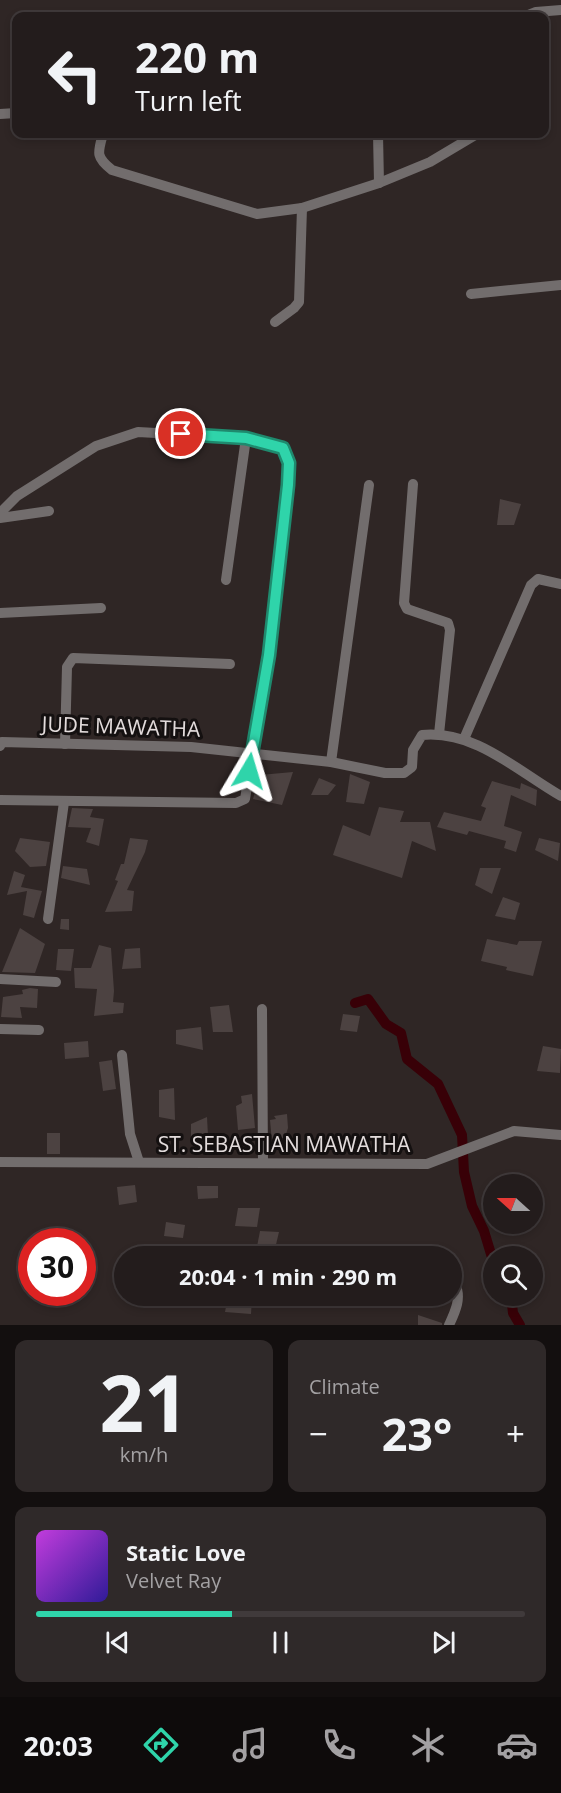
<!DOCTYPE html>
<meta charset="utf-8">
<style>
body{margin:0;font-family:"Open Sans",sans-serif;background:#2f2929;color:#f1f3f6;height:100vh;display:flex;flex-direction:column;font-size:22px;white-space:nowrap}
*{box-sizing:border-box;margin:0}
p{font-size:20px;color:#a3a1a3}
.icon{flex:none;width:33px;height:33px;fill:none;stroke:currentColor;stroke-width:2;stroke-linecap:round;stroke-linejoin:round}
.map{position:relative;height:1325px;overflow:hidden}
.drawer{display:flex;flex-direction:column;gap:15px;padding:15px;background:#130f0f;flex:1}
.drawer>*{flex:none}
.hud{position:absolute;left:12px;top:12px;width:537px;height:126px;border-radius:12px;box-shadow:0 3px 9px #0003,0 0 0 2px #403a3b;background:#231c1c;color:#f1f3f6;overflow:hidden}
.needle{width:39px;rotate:291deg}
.fabs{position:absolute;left:483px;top:1174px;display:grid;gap:12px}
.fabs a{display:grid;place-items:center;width:60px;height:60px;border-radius:50%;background:#231c1c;box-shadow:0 3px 9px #0003,0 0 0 2px #403a3b;font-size:30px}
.speed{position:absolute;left:18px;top:1228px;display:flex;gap:12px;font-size:30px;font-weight:700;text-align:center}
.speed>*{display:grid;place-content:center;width:78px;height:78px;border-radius:50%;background:#231c1c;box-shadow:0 3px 9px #0003,0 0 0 2px #403a3b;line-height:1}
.speed .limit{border:9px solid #d22;background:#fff;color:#111}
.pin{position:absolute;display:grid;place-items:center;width:51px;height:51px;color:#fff;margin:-26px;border:3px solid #fff;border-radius:50%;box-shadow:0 2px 6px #0007}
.me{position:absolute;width:66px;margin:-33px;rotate:7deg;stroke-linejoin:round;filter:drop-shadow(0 0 4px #0008)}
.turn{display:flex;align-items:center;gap:21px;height:126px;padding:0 24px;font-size:27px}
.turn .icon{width:78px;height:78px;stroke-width:2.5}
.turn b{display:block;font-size:42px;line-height:51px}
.big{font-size:45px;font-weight:700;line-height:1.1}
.drawer .widget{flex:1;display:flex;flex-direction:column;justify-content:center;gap:9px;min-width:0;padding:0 21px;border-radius:12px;background:#2f2929}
.drawer .dial{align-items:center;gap:0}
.dial b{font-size:78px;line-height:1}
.song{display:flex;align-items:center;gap:18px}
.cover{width:72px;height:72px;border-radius:9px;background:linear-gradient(135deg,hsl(290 70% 55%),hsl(250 70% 35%))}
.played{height:6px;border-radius:3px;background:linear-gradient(90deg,#2fd4aa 40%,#403a3b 40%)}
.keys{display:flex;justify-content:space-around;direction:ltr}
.heat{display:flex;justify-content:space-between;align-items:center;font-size:33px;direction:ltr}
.drawer .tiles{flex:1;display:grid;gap:15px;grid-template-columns:1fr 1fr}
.widget:last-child{grid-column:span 2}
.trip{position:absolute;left:114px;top:1246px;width:348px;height:60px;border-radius:30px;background:#231c1c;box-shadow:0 3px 9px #0003,0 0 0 2px #403a3b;font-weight:700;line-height:60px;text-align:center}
.tab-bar{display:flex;height:96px;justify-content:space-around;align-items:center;background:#0e0b0b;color:#a3a1a3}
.tab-bar .icon{width:42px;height:42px}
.tab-bar .current{color:#2fd4aa}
.tab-bar b{font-size:27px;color:#f1f3f6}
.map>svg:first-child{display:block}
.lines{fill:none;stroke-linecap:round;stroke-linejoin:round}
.canal{stroke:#380007;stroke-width:10}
.building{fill:#4c4241}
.minor{stroke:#726d6d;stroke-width:10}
.route-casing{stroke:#1f8a6e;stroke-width:15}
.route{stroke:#2fd4aa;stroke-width:10}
.labels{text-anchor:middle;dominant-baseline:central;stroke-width:6;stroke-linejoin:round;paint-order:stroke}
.street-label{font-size:21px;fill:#e3dcdc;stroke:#141010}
</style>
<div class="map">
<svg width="561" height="1325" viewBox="0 0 561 1325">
<rect width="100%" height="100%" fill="#2f2625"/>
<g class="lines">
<g class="canal">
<path d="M355,1003L368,999L386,1024L401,1033L407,1059L438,1084L462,1135L464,1172L472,1206L484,1231L494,1264"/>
<path d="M511,1296L513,1313L520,1325"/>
</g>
</g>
<g class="building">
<path d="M500,499L521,504L514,525H497Z"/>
<path d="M293,772L282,805L253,799L260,775Z"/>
<path d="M350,774L370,782L364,804L346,802Z"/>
<path d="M319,778L336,785L328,795H311Z"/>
<path d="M492,781L520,789L521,783L537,790L536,806L511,795L504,826L522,832L516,852L504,848L506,841L469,831L467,835L437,827L444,812L481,821L486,808L481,806Z"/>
<path d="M379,807L404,811L400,822H430L436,851L412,841L402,878L333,855L343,825L370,836Z"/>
<path d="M72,808L93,809L90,817L104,819L99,846L86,842L91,828L68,827Z"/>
<path d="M20,838L50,842L46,866L30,867L15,851Z"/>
<path d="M130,838L148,840L145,852L127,890L134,891L132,911L105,912L118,881L115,880L121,864H124Z"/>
<path d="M539,838L560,843L558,861L535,850Z"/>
<path d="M63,866L87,869L90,885L61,878Z"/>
<path d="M480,868H501L492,894L475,885Z"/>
<path d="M14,871L25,875L21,887L42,891L34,918L23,915L27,891L7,895Z"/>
<path d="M503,897L520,903L515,920L495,916Z"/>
<path d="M61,919H69V930L60,929Z"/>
<path d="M20,928L45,944L35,973L2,972Z"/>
<path d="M487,939L517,945L519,941H542L533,976L506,970L507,967L481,961Z"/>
<path d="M99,945L111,948L114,991L113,1002L124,1003L123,1013L94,1016L97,989L75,988L74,968H91Z"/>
<path d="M140,948L141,968L122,969L125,949Z"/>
<path d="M58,949H74L71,971L56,970Z"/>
<path d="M30,988L38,989L37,1008L20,1007L22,1018L1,1017L3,997L23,994L22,990Z"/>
<path d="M229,1005L233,1032H213L210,1007Z"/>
<path d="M343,1014L360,1016L357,1032L340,1030Z"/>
<path d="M201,1027L203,1050L176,1044V1030Z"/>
<path d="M88,1041L89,1057L65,1059L64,1043Z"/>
<path d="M543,1046L561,1049L560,1073L537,1071Z"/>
<path d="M112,1060L116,1089L103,1091L99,1062Z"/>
<path d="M174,1088L175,1120L159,1117V1090Z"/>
<path d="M252,1094L255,1128L238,1130L236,1106L242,1103L241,1096Z"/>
<path d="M287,1114L288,1128L285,1137L272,1142L270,1120L276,1119L274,1116Z"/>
<path d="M207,1117L208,1136L191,1137V1124Z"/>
<rect x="47" y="1133" width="13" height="21"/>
<path d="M135,1185L137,1202L119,1205L117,1187Z"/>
<path d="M197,1186H218V1198L198,1199Z"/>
<path d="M238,1208H260L257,1227L235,1226Z"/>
<path d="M166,1222L185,1225L183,1238L164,1236Z"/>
<path d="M260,1231L279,1232L273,1257H255Z"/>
<path d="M227,1244L228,1257H213L212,1245Z"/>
<path d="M228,1296L252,1298L251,1314L225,1312Z"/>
<path d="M418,1315L442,1323V1325H418Z"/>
</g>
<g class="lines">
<g class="minor">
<path d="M526,16L536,12L561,10"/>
<path d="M0,114L16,113"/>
<path d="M103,134C98,152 95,157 112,170L257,214L302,208L379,183L430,162L477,134"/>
<path d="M378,134L379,183"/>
<path d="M471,294L561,285"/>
<path d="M275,322L294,308L299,302L302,208"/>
<path d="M413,484L404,603L407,609L448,623L450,630L439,734"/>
<path d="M0,513L17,496L96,446L138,432L246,438L283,448L289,463L269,655L245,799L236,803L0,800"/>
<path d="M0,518L49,511"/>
<path d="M226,580L246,438"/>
<path d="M0,613L101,608"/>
<path d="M464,739L531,585L538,579L561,584"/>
<path d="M65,744L67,667L73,658L230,664"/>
<path d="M0,746L2,742L191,747L331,762L385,773H404L412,767L413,750L422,735C476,730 517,771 561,796"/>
<path d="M331,762L369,485"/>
<path d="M48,919L64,802"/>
<path d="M0,979L56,982"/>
<path d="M262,1009L263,1163"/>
<path d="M0,1029L39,1030"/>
<path d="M122,1055L130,1134L139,1162"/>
<path d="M0,1162L427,1164L514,1131L561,1135"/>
<path d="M449,1325C455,1312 462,1298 455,1284L452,1283"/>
</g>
</g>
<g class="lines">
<g class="route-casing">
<path id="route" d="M181,434L246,438L283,448L289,463L288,485L269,655L249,771"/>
</g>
<use href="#route" class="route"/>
</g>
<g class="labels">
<g class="street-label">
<text transform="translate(121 726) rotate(2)">JUDE MAWATHA</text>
<text x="284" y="1144">ST. SEBASTIAN MAWATHA</text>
</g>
</g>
</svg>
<div class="fabs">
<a><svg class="needle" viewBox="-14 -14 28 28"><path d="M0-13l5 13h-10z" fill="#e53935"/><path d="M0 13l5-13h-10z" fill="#a3a1a3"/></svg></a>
<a><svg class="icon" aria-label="search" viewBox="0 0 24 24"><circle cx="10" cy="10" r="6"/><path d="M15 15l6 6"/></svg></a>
</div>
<div class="speed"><div class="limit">30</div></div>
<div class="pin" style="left:181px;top:434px;background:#d93025"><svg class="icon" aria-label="arrive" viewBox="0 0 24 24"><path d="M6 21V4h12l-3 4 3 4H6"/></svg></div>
<svg class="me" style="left:249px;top:771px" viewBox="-20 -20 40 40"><path d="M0-17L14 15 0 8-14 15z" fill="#2fd4aa" stroke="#fff" stroke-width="4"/></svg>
<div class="trip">20:04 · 1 min · 290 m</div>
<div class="hud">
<div class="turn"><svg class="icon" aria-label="left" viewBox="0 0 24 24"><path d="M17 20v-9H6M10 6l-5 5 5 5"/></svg><div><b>220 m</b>Turn left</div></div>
</div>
</div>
<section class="drawer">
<div class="tiles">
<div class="widget dial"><b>21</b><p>km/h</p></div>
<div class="widget"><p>Climate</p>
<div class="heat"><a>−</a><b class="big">23°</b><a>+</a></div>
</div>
<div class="widget">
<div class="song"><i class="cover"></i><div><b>Static Love</b><p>Velvet Ray</p></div></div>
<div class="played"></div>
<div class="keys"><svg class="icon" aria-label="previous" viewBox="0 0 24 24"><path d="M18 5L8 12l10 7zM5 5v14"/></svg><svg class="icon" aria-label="pause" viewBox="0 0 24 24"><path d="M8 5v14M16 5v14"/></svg><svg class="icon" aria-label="next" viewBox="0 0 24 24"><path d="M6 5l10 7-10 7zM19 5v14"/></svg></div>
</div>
</div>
</section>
<nav class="tab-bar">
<b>20:03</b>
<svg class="icon current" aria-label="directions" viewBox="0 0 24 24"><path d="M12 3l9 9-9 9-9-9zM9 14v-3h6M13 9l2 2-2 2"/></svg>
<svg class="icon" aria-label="music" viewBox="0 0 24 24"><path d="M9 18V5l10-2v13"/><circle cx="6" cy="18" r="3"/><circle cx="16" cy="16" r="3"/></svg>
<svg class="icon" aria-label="phone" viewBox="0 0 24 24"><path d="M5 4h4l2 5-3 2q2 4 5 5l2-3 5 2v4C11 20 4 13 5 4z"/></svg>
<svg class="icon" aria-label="climate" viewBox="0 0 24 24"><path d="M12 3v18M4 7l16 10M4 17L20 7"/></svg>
<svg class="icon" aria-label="car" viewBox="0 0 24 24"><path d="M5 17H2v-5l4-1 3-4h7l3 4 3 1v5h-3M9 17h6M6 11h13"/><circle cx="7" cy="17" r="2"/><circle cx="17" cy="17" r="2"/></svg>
</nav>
